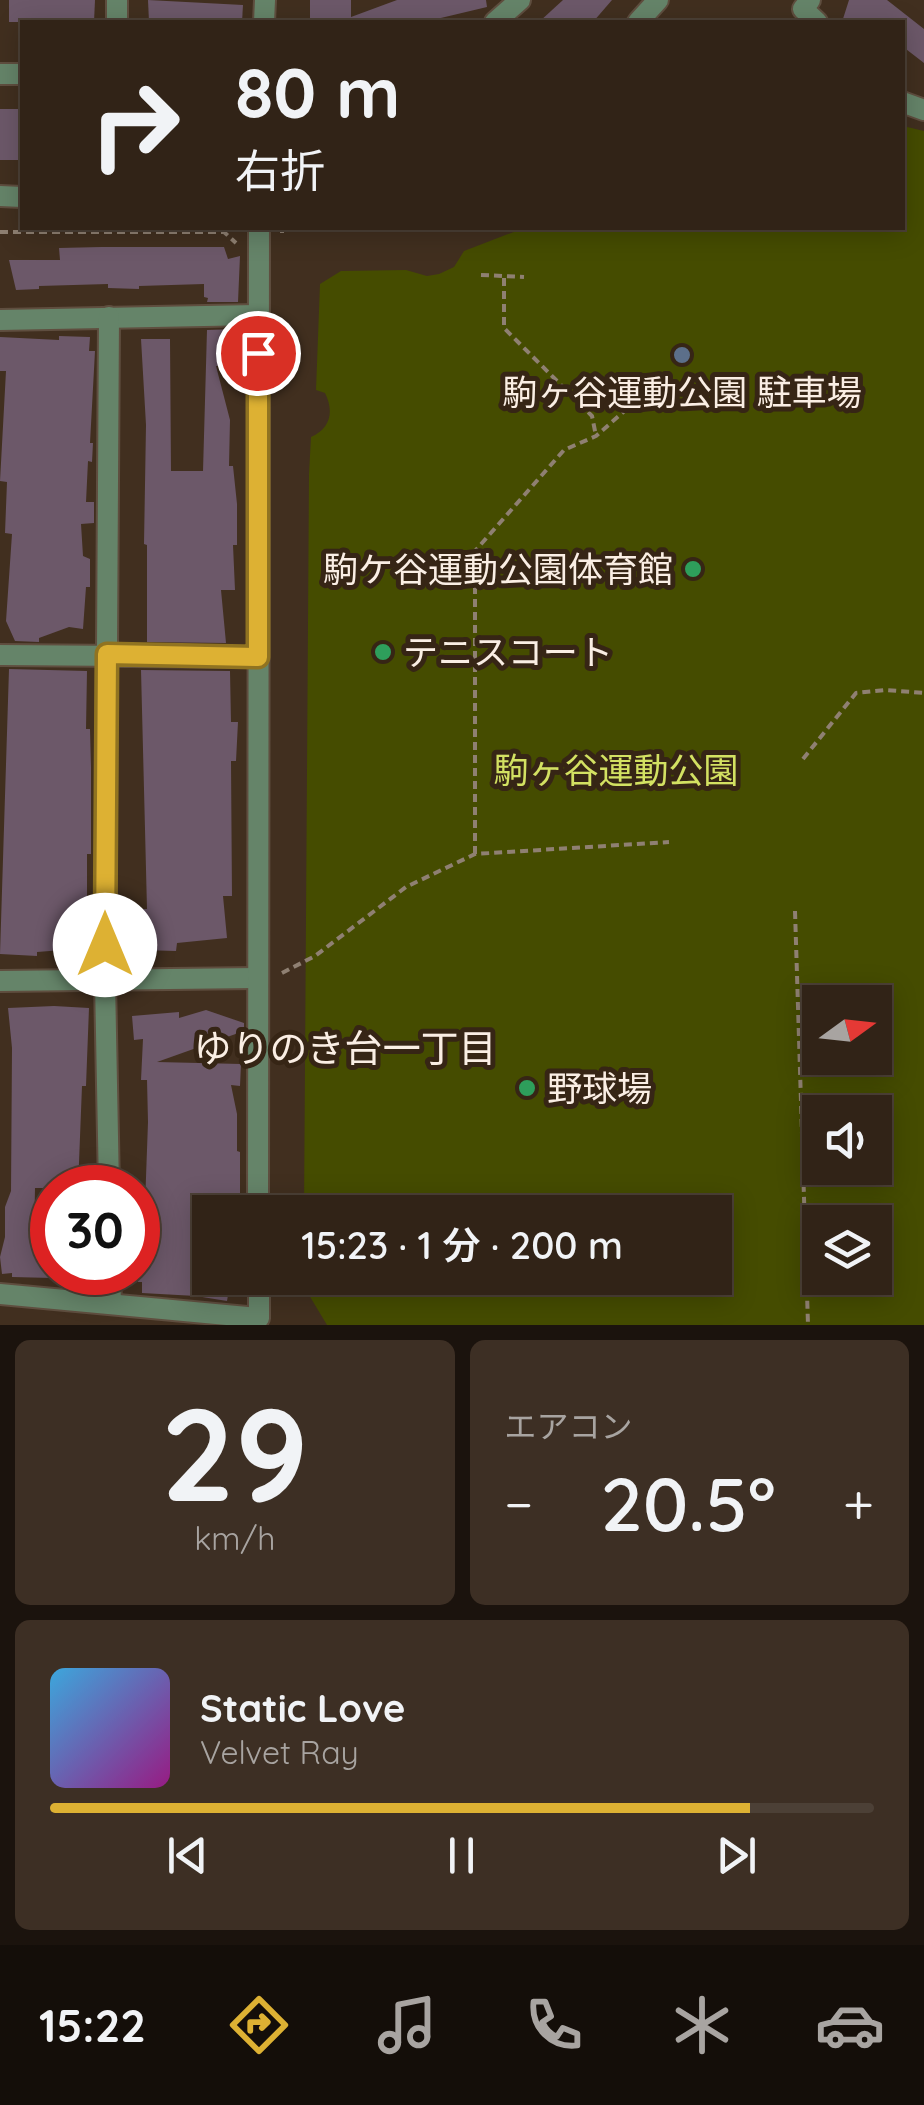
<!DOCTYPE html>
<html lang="ja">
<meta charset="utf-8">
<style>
body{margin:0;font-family:Quicksand,"Noto Sans JP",sans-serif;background:#3d2f24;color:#f1f3f6;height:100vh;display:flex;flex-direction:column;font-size:38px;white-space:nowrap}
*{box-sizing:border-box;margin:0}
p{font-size:32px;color:#a8a4a1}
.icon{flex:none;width:55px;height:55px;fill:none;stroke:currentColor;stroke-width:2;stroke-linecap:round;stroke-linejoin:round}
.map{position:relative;height:1325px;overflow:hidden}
.details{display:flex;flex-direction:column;gap:15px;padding:15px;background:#1b130d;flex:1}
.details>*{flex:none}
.banner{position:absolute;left:20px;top:20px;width:885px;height:210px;border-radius:0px;box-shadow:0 5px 25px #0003,0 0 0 2px #4c4036;background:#312317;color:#f1f3f6;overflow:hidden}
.needle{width:65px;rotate:75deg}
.fabs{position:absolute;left:802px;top:985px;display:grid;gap:20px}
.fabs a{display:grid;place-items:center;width:90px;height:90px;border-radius:0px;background:#312317;box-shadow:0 5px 25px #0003,0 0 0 2px #4c4036;font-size:50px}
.speed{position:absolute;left:30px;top:1165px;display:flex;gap:20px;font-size:50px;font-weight:700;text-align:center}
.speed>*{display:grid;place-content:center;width:130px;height:130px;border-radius:50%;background:#312317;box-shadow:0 5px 25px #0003,0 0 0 2px #4c4036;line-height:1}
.speed .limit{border:15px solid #d22;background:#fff;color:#111}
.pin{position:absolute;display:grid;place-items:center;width:85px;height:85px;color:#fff;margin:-42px;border:5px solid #fff;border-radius:50%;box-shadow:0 2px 10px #0007}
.me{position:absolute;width:110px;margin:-55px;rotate:0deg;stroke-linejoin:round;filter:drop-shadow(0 0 8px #0008)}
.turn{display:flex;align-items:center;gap:35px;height:210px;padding:0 50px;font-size:45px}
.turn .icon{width:130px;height:130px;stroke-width:2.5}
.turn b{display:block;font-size:70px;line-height:85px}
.big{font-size:75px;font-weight:600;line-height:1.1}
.details .tile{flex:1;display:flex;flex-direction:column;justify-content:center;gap:15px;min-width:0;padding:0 35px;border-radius:15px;background:#3d2f24}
.details .dial{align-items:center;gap:0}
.dial b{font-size:130px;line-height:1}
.song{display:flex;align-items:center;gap:30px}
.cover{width:120px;height:120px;border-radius:15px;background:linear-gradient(135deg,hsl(200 70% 55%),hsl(310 70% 35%))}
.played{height:10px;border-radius:5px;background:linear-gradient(90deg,#ddb133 85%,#4c4036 85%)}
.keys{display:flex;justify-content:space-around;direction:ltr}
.heat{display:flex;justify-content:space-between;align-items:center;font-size:55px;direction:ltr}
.details .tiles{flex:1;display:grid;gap:15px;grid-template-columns:1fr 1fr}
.tile:last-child{grid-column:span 2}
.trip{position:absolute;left:192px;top:1195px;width:540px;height:100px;border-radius:0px;background:#312317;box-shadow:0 5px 25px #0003,0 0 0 2px #4c4036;font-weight:600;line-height:100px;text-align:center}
.tabs{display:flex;height:160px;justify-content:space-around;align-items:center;background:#140e09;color:#a8a4a1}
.tabs .icon{width:70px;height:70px}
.tabs .active{color:#ddb133}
.tabs b{font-size:45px;color:#f1f3f6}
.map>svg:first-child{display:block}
.green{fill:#454c00;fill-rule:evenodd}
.building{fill:#6c5869}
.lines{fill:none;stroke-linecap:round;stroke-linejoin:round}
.minor-casing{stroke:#5f4e3f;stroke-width:24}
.tertiary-casing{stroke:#5f4e3f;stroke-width:24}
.path{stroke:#8f8072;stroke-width:4;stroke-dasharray:8 5;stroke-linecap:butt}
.minor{stroke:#658469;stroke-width:20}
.tertiary{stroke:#658469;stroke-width:20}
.route-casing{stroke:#907321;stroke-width:25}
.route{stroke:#ddb133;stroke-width:18}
.service-dot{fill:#5c6f8a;stroke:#362515;stroke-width:4}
.leisure-dot{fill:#2e9e5b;stroke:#362515;stroke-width:4}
.labels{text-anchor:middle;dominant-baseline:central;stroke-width:10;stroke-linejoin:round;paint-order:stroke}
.poi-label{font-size:35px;fill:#faeee4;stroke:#362515;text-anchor:start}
.park-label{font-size:35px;fill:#d3e162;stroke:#362515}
.neighbourhood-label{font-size:38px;fill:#faeee4;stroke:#362515}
</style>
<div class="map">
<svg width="924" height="1325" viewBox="0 0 924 1325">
<rect width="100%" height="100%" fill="#412f1f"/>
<path class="green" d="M903,126L924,131V1325H327L303,1285V1278H715V1212H304L309,474L311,437C331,428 334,411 325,393L316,390L320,284L341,271L406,270L427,276L439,274L454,267L464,251L524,228H902ZM875,1002V1058H820V1002ZM875,1112V1168H820V1112ZM875,1222V1278H820V1222Z"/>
<g class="building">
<path d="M9,0H95L94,22H9Z"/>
<path d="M148,0L243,5L242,22H149Z"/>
<path d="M310,0H351V17L397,0H486L487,7L424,22H310Z"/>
<path d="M563,0H612L593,22H539Z"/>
<path d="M849,0H887L924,29V63L902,46V22H842Z"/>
<rect x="0" y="109" width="22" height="51"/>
<path d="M101,247H224L228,259L240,256L238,302H207L208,298L204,297V284L139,286V289L108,288V284L39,286V289L16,290L9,260H60L59,248Z"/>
<path d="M238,329V366H216L230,420L229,466H233L237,504V545H233L235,590H221L226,643L147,642V545L144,544L146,425L141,339H170L171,471H203L207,330Z"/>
<path d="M59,336L90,337L89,351H95L90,443H93L92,462L88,461L86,502H94V523L81,524L83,556L90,559V587H86L83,629L69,627L39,638V642L15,641L6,621L12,534L5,533L7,482L0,481L6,371H0V337L59,340Z"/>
<path d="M9,669L87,671L86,729H90L91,767V854H87V918L92,927L90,954L76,949L37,952V956L0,954Z"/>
<path d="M141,670L230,671L231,722H238L236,761H231L232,896H223L227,938L177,943L176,951L140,950L141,909H147Z"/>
<path d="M54,1006L89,1008L86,1086H82L78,1188H35L34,1242H52V1278L12,1277V1273L2,1274L0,1257L5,1237V1207L11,1191L12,1048L8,1008Z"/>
<path d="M206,1010L244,1023V1031L157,1062L241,1064L240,1086L231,1085L237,1114V1151L240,1152V1193L244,1194V1209L210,1210V1278H231L227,1301L196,1296L142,1293V1282H138V1260H143L148,1122L147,1080H141L143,1039L134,1040L132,1016L179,1012V1018Z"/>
</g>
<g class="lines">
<g class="minor-casing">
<g id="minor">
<path d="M810,0L803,9L817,22"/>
<path d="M117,22V0"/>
<path d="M264,22L265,0"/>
<path d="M495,22L520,0"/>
<path d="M0,74H22"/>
<path d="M902,102L924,110"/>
<path d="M0,320L257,315"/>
<path d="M0,655L258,657"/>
<path d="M0,981L258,978"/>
<path d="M109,1188L105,981L109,317"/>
<path d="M258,1212L259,228"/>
<path d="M110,1272L111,1304"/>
<path d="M0,1294L259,1318V1278"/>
</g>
</g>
<g class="tertiary-casing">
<g id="tertiary">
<path d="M638,22L658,0"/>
<path d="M0,196L22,197"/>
</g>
</g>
<g class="path">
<path d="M0,232H224L236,243"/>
<path d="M282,233V230L330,228"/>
<path d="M481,275L524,277"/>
<path d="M504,278V328L592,416L596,436"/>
<path d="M803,759L856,693L885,690L924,693"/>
<path d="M475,854V551L564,450L596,436L629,407"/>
<path d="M795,911L808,1325"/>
<path d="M282,973L315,956L406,887L475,854L669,842"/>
</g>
<use href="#minor" class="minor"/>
<use href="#tertiary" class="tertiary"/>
</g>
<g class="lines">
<g class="route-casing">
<path id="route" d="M105,945L107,654L258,657V353"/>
</g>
<use href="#route" class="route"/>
</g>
<circle class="service-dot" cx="682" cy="355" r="10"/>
<g class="leisure-dot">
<circle cx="693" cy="569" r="10"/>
<circle cx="383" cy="652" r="10"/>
<circle cx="527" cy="1088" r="10"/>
</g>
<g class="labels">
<g class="poi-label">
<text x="682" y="392" text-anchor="middle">駒ヶ谷運動公園 駐車場</text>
<text x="673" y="569" text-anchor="end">駒ケ谷運動公園体育館</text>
<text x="403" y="652">テニスコート</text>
<text x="547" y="1088">野球場</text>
</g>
<g class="park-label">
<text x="616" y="770">駒ヶ谷運動公園</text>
</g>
<g class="neighbourhood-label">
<text x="345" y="1048">ゆりのき台一丁目</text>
</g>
</g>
</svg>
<div class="fabs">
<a><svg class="needle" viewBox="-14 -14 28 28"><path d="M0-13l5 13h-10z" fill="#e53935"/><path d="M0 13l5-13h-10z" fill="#a8a4a1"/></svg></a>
<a><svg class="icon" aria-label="sound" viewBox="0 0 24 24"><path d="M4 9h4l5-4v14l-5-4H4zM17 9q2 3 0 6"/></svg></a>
<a><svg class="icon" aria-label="layers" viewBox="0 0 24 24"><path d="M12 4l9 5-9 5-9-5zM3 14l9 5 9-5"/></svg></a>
</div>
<div class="speed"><div class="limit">30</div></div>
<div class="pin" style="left:258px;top:353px;background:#d93025"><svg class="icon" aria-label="arrive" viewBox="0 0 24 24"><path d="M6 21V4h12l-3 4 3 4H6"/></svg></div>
<svg class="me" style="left:105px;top:945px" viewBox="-20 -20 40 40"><circle r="19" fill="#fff"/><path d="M0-13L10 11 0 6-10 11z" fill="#ddb133"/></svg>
<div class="trip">15:23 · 1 分 · 200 m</div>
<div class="banner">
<div class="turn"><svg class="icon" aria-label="right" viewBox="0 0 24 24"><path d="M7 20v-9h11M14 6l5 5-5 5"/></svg><div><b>80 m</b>右折</div></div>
</div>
</div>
<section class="details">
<div class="tiles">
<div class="tile dial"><b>29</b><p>km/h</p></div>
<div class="tile"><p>エアコン</p>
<div class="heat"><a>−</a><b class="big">20.5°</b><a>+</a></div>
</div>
<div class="tile">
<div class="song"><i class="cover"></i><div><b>Static Love</b><p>Velvet Ray</p></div></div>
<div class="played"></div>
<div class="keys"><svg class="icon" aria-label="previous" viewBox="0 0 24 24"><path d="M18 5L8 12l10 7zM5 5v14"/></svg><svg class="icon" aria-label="pause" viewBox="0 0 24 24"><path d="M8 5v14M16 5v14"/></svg><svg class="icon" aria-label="next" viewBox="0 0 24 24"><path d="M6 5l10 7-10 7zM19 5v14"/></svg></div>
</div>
</div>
</section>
<nav class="tabs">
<b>15:22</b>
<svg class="icon active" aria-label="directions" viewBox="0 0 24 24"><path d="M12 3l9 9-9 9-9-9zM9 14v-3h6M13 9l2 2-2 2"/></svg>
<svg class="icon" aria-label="music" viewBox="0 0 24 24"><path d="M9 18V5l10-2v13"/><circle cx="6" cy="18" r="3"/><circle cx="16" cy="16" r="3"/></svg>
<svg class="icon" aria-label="phone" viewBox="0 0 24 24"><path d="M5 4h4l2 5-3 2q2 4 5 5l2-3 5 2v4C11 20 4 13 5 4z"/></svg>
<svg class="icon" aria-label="climate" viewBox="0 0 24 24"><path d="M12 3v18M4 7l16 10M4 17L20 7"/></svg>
<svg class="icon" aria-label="car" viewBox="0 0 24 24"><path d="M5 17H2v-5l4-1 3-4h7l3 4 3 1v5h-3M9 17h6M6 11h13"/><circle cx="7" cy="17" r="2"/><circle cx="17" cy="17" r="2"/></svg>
</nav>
